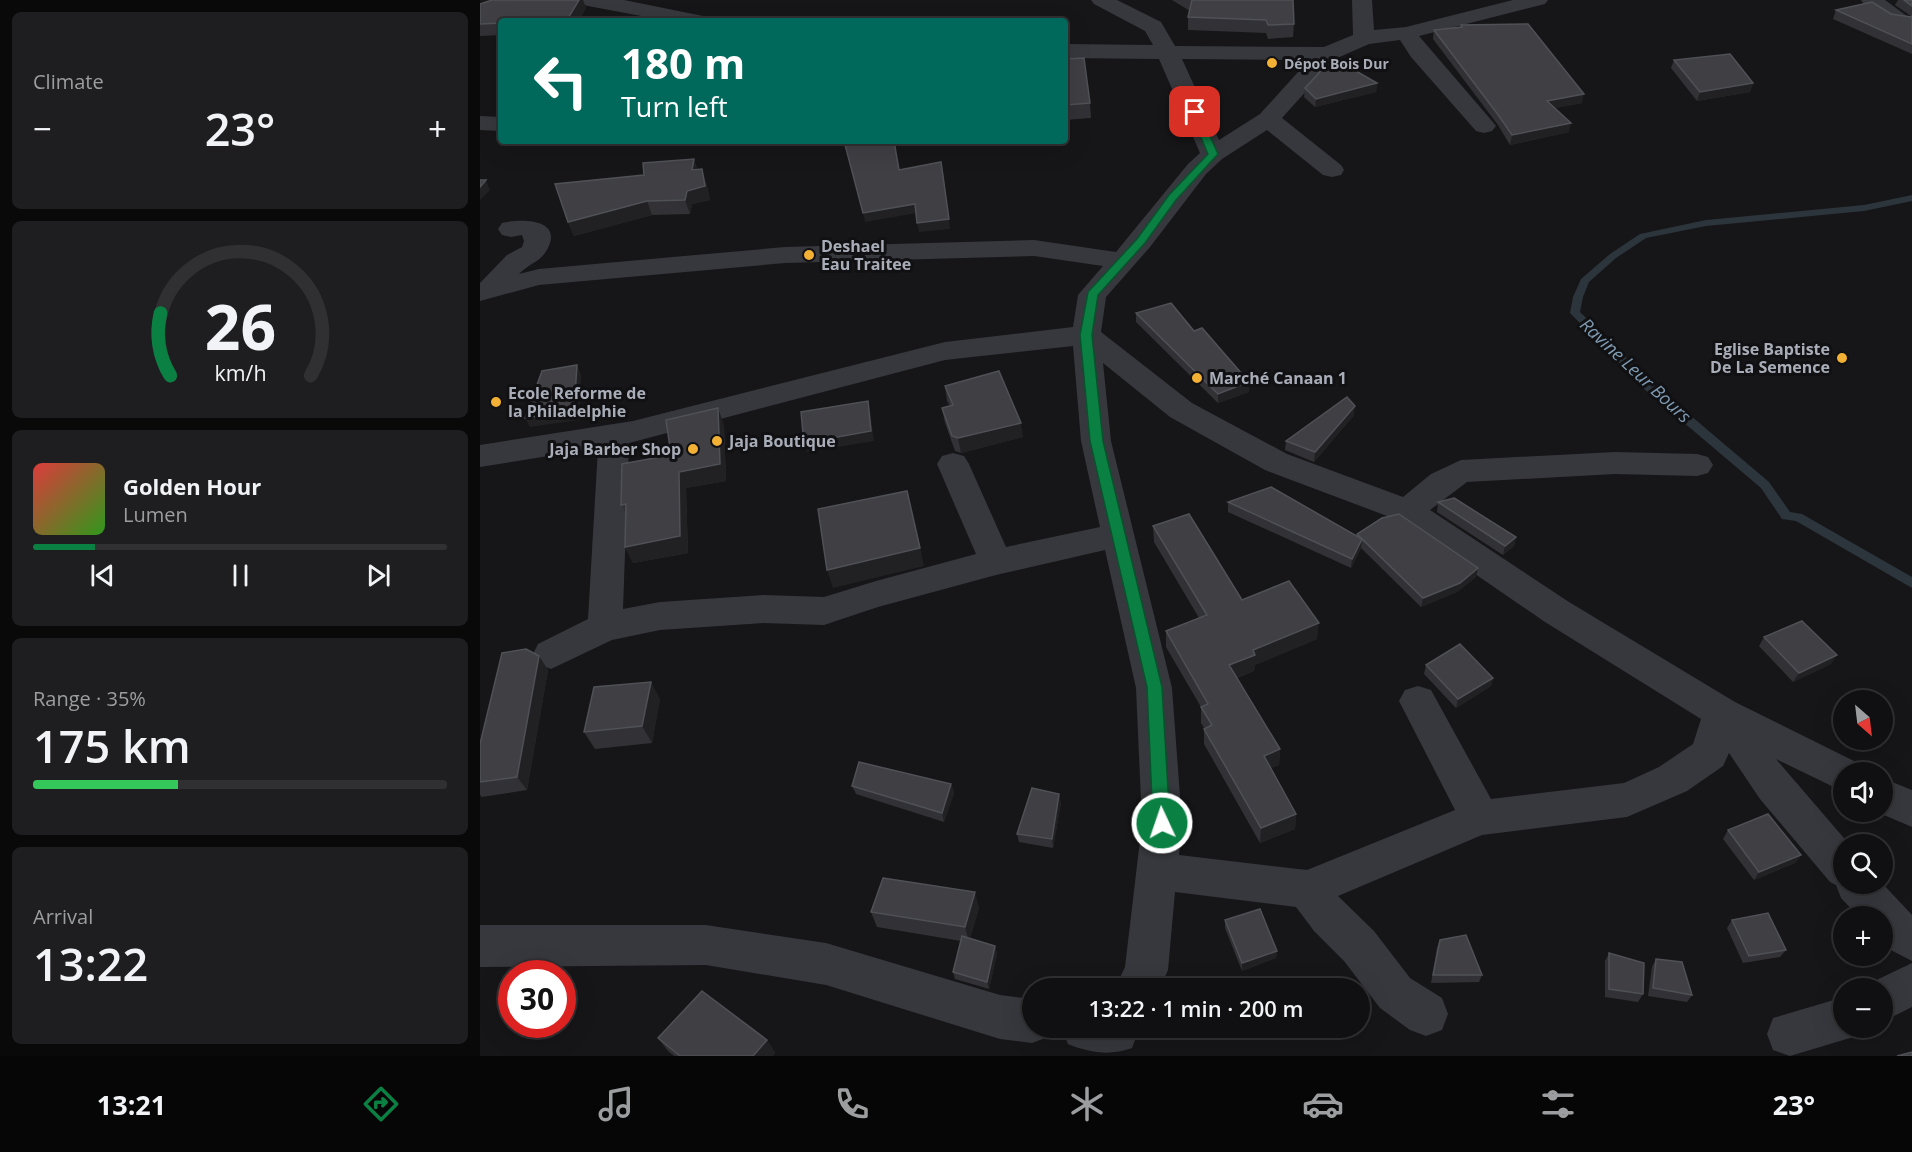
<!DOCTYPE html>
<meta charset="utf-8">
<style>
body{margin:0;font-family:"Open Sans",sans-serif;background:#1e1e20;color:#f1f3f6;height:100vh;display:flex;flex-direction:column;font-size:22px;white-space:nowrap}
*{box-sizing:border-box;margin:0}
p{font-size:20px;color:#9c9d9f}
.icon{flex:none;width:33px;height:33px;fill:none;stroke:currentColor;stroke-width:2;stroke-linecap:round;stroke-linejoin:round}
.map{position:relative;flex:1;overflow:hidden}
.drawer{display:flex;flex-direction:column;gap:12px;padding:12px;background:#09090a;width:480px}
.drawer>*{flex:none}
.top-card{position:absolute;left:18px;top:18px;width:570px;height:126px;border-radius:6px;box-shadow:0 6px 24px #0002,0 0 0 2px #303032;background:#00695c;color:#fff;overflow:hidden}
.needle{width:39px;rotate:152deg}
.buttons{position:absolute;left:1353px;top:690px;display:grid;gap:12px}
.buttons a{display:grid;place-items:center;width:60px;height:60px;border-radius:50%;background:#101012;box-shadow:0 6px 24px #0002,0 0 0 2px #303032;font-size:30px}
.speed{position:absolute;left:18px;top:960px;display:flex;gap:12px;font-size:30px;font-weight:700;text-align:center}
.speed>*{display:grid;place-content:center;width:78px;height:78px;border-radius:50%;background:#101012;box-shadow:0 6px 24px #0002,0 0 0 2px #303032;line-height:1}
.speed .limit{border:9px solid #d22;background:#fff;color:#111}
.pin{position:absolute;display:grid;place-items:center;width:51px;height:51px;color:#fff;margin:-26px;border-radius:12px;box-shadow:0 3px 9px #0006}
.me{position:absolute;width:66px;margin:-33px;rotate:357deg;stroke-linejoin:round;filter:drop-shadow(0 0 4px #0008)}
.turn{display:flex;align-items:center;gap:21px;height:126px;padding:0 24px;font-size:27px}
.turn .icon{width:78px;height:78px;stroke-width:2.5}
.turn b{display:block;font-size:42px;line-height:51px}
.big{font-size:45px;font-weight:600;line-height:1.1}
.drawer .card{flex:1;display:flex;flex-direction:column;justify-content:center;gap:9px;min-width:0;padding:0 21px;border-radius:9px;background:#1e1e20}
.drawer .dial{align-items:center;gap:0}
.dial svg{height:156px;overflow:visible;fill:none;stroke:#303032;stroke-width:7;stroke-linecap:round;text-anchor:middle}
.dial text{fill:#f1f3f6;stroke:none}
.song{display:flex;align-items:center;gap:18px}
.cover{width:72px;height:72px;border-radius:9px;background:linear-gradient(135deg,hsl(0 70% 55%),hsl(110 70% 35%))}
.played{height:6px;border-radius:3px;background:linear-gradient(90deg,#0b8043 15%,#303032 15%)}
.keys{display:flex;justify-content:space-around;direction:ltr}
.heat{display:flex;justify-content:space-between;align-items:center;font-size:33px;direction:ltr}
.charge{height:9px;border-radius:4px;background:linear-gradient(90deg,#34c759 35%,#303032 0)}
.trip{position:absolute;left:542px;top:978px;width:348px;height:60px;border-radius:30px;background:#101012;box-shadow:0 6px 24px #0002,0 0 0 2px #303032;font-weight:600;line-height:60px;text-align:center}
.menu{display:flex;height:96px;justify-content:space-around;align-items:center;background:#060607;color:#9c9d9f}
.menu .icon{width:42px;height:42px}
.menu .active{color:#0b8043}
.menu b{font-size:27px;color:#f1f3f6}
main{display:flex;flex:1;min-height:0}
.map>svg:first-child{display:block}
.lines{fill:none;stroke-linecap:round;stroke-linejoin:round}
.stream{fill:#2c353c;fill-rule:evenodd}
.minor{fill:#37383d;fill-rule:evenodd}
.wall{fill:#323236}
.shaded-wall{fill:#212124}
.building{fill:#3f3f44;stroke:#4f5156;stroke-width:1.5}
.route{fill:#0b8043;stroke:#07532c;stroke-width:1.5}
.poi-dot{fill:#f2b134;stroke:#111113;stroke-width:2}
.labels{text-anchor:middle;dominant-baseline:central;stroke-width:6;stroke-linejoin:round;paint-order:stroke}
.far-poi-label{font-size:14px;font-weight:bold;fill:#a8adb8;stroke:#111113;text-anchor:start}
.poi-label{font-size:16px;font-weight:bold;fill:#a8adb8;stroke:#111113;text-anchor:start}
.water-label{font-size:18px;font-style:italic;fill:#7f9bb3;stroke:#111113}
</style>
<main>
<section class="drawer">
<div class="card"><p>Climate</p>
<div class="heat"><a>−</a><b class="big">23°</b><a>+</a></div>
</div>
<div class="card dial"><svg viewBox="0 0 100 80">
<path d="M14 69A42 42 0 1 1 86 69"/>
<path d="M14 69A42 42 0 0 1 9 37" stroke="#0b8043"/>
<text x="50" y="56" font-size="32" font-weight="700">26</text>
<text x="50" y="72" font-size="11">km/h</text>
</svg></div>
<div class="card">
<div class="song"><i class="cover"></i><div><b>Golden Hour</b><p>Lumen</p></div></div>
<div class="played"></div>
<div class="keys"><svg class="icon" aria-label="previous" viewBox="0 0 24 24"><path d="M18 5L8 12l10 7zM5 5v14"/></svg><svg class="icon" aria-label="pause" viewBox="0 0 24 24"><path d="M8 5v14M16 5v14"/></svg><svg class="icon" aria-label="next" viewBox="0 0 24 24"><path d="M6 5l10 7-10 7zM19 5v14"/></svg></div>
</div>
<div class="card"><p>Range · 35%</p><b class="big">175 km</b><div class="charge"></div></div>
<div class="card"><p>Arrival</p><b class="big">13:22</b></div>
</section>
<div class="map">
<svg width="1432" height="1056" viewBox="0 0 1432 1056">
<rect width="100%" height="100%" fill="#161618"/>
<g class="lines">
<path class="stream" d="M1432,195V201L1384,211L1226,226L1166,238L1136,258L1109,282L1103,297L1100,312L1171,382L1289,482L1310,512L1322,514L1432,577V588L1316,521L1302,519L1281,488L1163,388L1090,313L1093,297L1101,279L1130,254L1160,234L1226,220L1384,205Z"/>
<g class="minor">
<path d="M98,0H144L223,16L226,21H188L108,6L101,4Z"/>
<path d="M611,0H637L681,22L695,46L844,47L873,35L872,0H892L894,30L926,27L1033,0H1068L1065,4L939,36L1012,121L1016,126L1012,131L1004,133L996,131L931,57L920,40L889,44L855,59L802,118L861,165L864,170L861,175L852,177L843,175L787,130L742,159L726,174L670,247L626,297L621,332L712,403L807,454L923,497L951,474L981,460L1135,452L1217,454L1228,457L1233,465L1228,473L1217,476L1135,474L987,482L950,510L1089,602L1255,702L1378,763L1382,772H1364V792L1296,759L1369,844H1364V884L1402,883L1432,915V961L1405,947L1402,944V916H1378L1361,898L1356,885L1350,882L1280,799L1249,753L1243,766L1207,791L1147,817L1002,835L858,896L894,931L930,978L962,998L968,1014L962,1030L946,1036L930,1030L900,1008L864,961L834,931L816,907L695,892L688,970L680,988H635L645,967L662,823L656,688L625,550L516,575L398,607L344,625L284,623L180,630L132,640L71,669L58,664L53,654L58,644L108,619L118,448L0,467V445L153,421L465,342L593,327L598,295L623,266L554,256L305,263L59,285L0,301V283L27,255L42,247L44,241L42,235L31,237L22,235L18,229L22,223C43,218 87,219 65,253C59,262 47,265 39,274L59,269L305,247L554,240L636,252L708,164L720,153L679,59L585,58V44L673,45L665,31L614,4ZM702,59L829,60L780,114L739,140ZM593,346L601,441L620,527L526,547L489,464L484,456L473,453L462,456L457,464L496,554L396,581L344,597L284,595L180,602L143,609L149,443L465,360ZM623,363L690,417L785,470L915,519L1065,622L1221,719L1213,744L1179,767L1144,783L1011,799L951,690L938,686L925,690L919,701L975,810L827,870L699,855L702,823L692,688L631,441Z"/>
<path d="M1381,0H1405L1431,19L1427,23C1413,27 1389,12 1381,0Z"/>
<path d="M0,116L21,117V131L0,130Z"/>
<path d="M1402,778L1432,790V827L1397,812H1402Z"/>
<path d="M0,925H226L346,943L520,995L552,999V1028H572L568,1037L552,1043L520,1039L346,985L226,965L0,967Z"/>
<path d="M1432,963V1007L1402,1022V988H1385L1386,985Z"/>
<path d="M1364,997V1028H1383L1380,1035L1310,1056L1293,1050L1287,1034L1293,1018Z"/>
<path d="M582,1028H656L658,1032L652,1048C630,1056 610,1053 588,1044Z"/>
</g>
</g>
<g class="wall">
<path d="M12,0H103L106,8L98,21H21V35L0,36V4Z"/>
<path d="M692,0H813L814,24L813,37L788,39L786,33L708,30V17L710,11Z"/>
<path d="M1418,0H1432V54L1353,19L1356,10L1431,16L1415,5Z"/>
<path d="M981,25L1102,103L1075,108L1089,132L1030,145L1018,125L953,39L954,30L980,27Z"/>
<path d="M585,59L610,103L611,118L585,120Z"/>
<path d="M1194,60L1273,83L1270,92L1217,101L1191,68Z"/>
<path d="M897,83L896,92L835,107L824,97L825,88Z"/>
<path d="M214,159L217,169L226,182L230,200L212,204L210,214L172,215L94,236L88,222L164,175Z"/>
<path d="M656,313L769,382V392L738,403L656,322Z"/>
<path d="M465,386L543,437L481,453L475,451L465,423L462,408L470,406L467,401Z"/>
<path d="M874,415L834,462L805,450L806,441Z"/>
<path d="M244,425L246,481L206,488L208,553L153,563L145,547L146,514L141,505Z"/>
<path d="M748,502L877,536V534L996,577L977,592L941,607L881,548L871,568L748,512Z"/>
<path d="M958,502L1036,537L1034,546L1023,555L957,512Z"/>
<path d="M673,526L762,600L837,639L775,665L774,671L757,678L800,749L799,765L790,768L816,814L815,829L780,843L724,744V728L721,723V707L686,647V631L719,618L674,542Z"/>
<path d="M1284,637L1351,664L1313,682L1279,646Z"/>
<path d="M59,656L68,670L47,790L2,797L0,795V744Z"/>
<path d="M946,665L1013,678L1011,686L976,708L944,674Z"/>
<path d="M180,699L172,743L115,749L104,732Z"/>
<path d="M471,784L474,793L464,822L376,794L372,786Z"/>
<path d="M581,802L573,848L539,842L537,834Z"/>
<path d="M1248,830L1321,855L1315,863L1274,880L1243,839Z"/>
<path d="M499,908L490,938L515,946L517,954L509,989L475,979L473,972L481,941L397,927L391,912Z"/>
<path d="M745,920L797,951L796,958L762,971L745,928Z"/>
<path d="M1252,920L1306,950L1300,957L1263,963L1247,928Z"/>
<path d="M960,940L1002,975L999,982L951,983L957,947Z"/>
<path d="M1129,953L1163,994L1158,1002L1125,997V961Z"/>
<path d="M1176,959L1212,995L1207,1002L1168,996L1172,967Z"/>
<path d="M178,1038L287,1040L295,1053L293,1056H194L188,1051Z"/>
</g>
<g class="shaded-wall">
<path d="M99,0H103L106,8L98,21H87Z"/>
<path d="M897,83L896,92L835,107L836,99Z"/>
<path d="M1273,83L1270,92L1217,101L1220,92Z"/>
<path d="M1104,94L1102,103L1065,110L1067,101Z"/>
<path d="M1091,123L1089,132L1030,145L1032,135Z"/>
<path d="M214,159L218,173L212,170Z"/>
<path d="M222,169L226,182L230,200L212,204L210,214L205,200L207,191Z"/>
<path d="M463,171L470,229L439,232L437,223Z"/>
<path d="M6,180L10,190L0,200V187Z"/>
<path d="M167,201L172,215L94,236L88,222Z"/>
<path d="M435,204L437,213L385,222L383,213Z"/>
<path d="M97,365L101,375L99,420L50,427L45,418Z"/>
<path d="M769,382V392L738,403V394Z"/>
<path d="M388,401L390,410L394,441L327,452L324,443Z"/>
<path d="M875,406L874,415L834,462L835,452Z"/>
<path d="M238,408L244,425L246,481L206,488L208,553L153,563L145,547Z"/>
<path d="M541,423L543,437L481,453L478,438Z"/>
<path d="M432,509L444,566L353,588L347,570Z"/>
<path d="M1036,537L1034,546L1023,555L1025,546Z"/>
<path d="M882,539L881,549L871,568L872,559Z"/>
<path d="M998,568L996,577L977,592L941,607L943,598Z"/>
<path d="M839,623L837,639L775,665L774,671L748,681L749,665L773,650Z"/>
<path d="M1357,655L1351,664L1313,682L1319,673Z"/>
<path d="M59,656L68,670L47,790L37,777Z"/>
<path d="M1013,678L1011,686L976,708L978,699Z"/>
<path d="M171,682L180,699L172,743L162,726Z"/>
<path d="M800,749L799,765L782,772L784,756Z"/>
<path d="M471,784L474,793L464,822L462,813Z"/>
<path d="M579,794L581,802L573,848L572,839Z"/>
<path d="M816,814L815,829L780,843L781,828Z"/>
<path d="M1321,855L1315,863L1274,880L1279,872Z"/>
<path d="M495,892L499,908L489,942L485,927Z"/>
<path d="M515,946L517,954L509,989L507,982Z"/>
<path d="M797,951L796,958L762,971V963Z"/>
<path d="M287,1040L295,1053L293,1056H273Z"/>
</g>
<g class="building">
<path d="M12,0H99L87,20L21,21V23L0,24V4Z"/>
<path d="M712,0H813L814,24L788,25L786,20L708,17Z"/>
<path d="M1424,0H1432V6Z"/>
<path d="M1392,2L1411,14L1431,17L1432,16V44L1356,10Z"/>
<path d="M1048,24L1104,94L1067,101L1091,123L1032,135L1019,116L954,30L982,27L981,25Z"/>
<path d="M1250,54L1273,83L1220,92L1194,60Z"/>
<path d="M604,58L610,103L585,105V59Z"/>
<path d="M853,58L897,83L836,99L825,88Z"/>
<path d="M364,141H414L419,170L461,162L469,219L437,223L435,204L383,213Z"/>
<path d="M214,159L212,170L222,169L225,186L207,191L205,200L167,201L88,222L75,184L164,175L163,163Z"/>
<path d="M0,180H6L0,187Z"/>
<path d="M691,303L714,331L722,328L769,382L738,394L656,313Z"/>
<path d="M97,365L94,411L45,418L62,371Z"/>
<path d="M519,371L541,423L478,438L472,436L462,408L473,405L465,386Z"/>
<path d="M867,397L875,406L835,452L806,441Z"/>
<path d="M388,401L391,431L324,443L321,412Z"/>
<path d="M238,408L240,464L199,472L200,536L145,547L146,504L141,505L142,464L191,455L186,420Z"/>
<path d="M791,487L882,539L872,559L748,502Z"/>
<path d="M427,491L440,548L347,570L338,509Z"/>
<path d="M974,498L1036,537L1025,546L958,502Z"/>
<path d="M709,514L762,600L809,581L839,623L773,650L775,655L749,665L800,749L784,756L816,814L781,828L724,729L732,725L721,707L728,704L686,631L727,615L673,526Z"/>
<path d="M919,514L998,568L980,583L943,598L877,534L902,518Z"/>
<path d="M1322,621L1357,655L1319,673L1284,637Z"/>
<path d="M980,644L1013,678L978,699L946,665Z"/>
<path d="M46,649L59,656L37,777L0,782V744L22,653Z"/>
<path d="M171,682L162,726L104,732L114,687Z"/>
<path d="M379,762L471,784L462,813L372,786Z"/>
<path d="M552,788L579,794L572,839L537,834Z"/>
<path d="M1288,814L1321,855L1279,872L1248,830Z"/>
<path d="M403,878L495,892L485,927L391,912Z"/>
<path d="M780,909L797,951L762,963L745,920Z"/>
<path d="M1288,913L1306,950L1269,956L1252,920Z"/>
<path d="M986,935L1002,975H953L960,940Z"/>
<path d="M482,936L515,946L507,982L473,972Z"/>
<path d="M1129,953L1164,963L1163,994L1129,989Z"/>
<path d="M1176,959L1202,962L1212,995L1173,988Z"/>
<path d="M222,991L287,1040L273,1056H200L178,1038Z"/>
<path d="M1432,1052V1056H1417Z"/>
</g>
<path class="route" d="M711,110L719,112L738,154L696,200L665,243L618,295L612,335L623,441L682,687L690,823L687,828L682,831L676,828L673,823L667,687L610,441L600,335L608,292L657,239L689,195L728,154L710,112Z"/>
<g class="poi-dot">
<circle cx="792" cy="63" r="6"/>
<circle cx="329" cy="255" r="6"/>
<circle cx="1362" cy="358" r="6"/>
<circle cx="717" cy="378" r="6"/>
<circle cx="16" cy="402" r="6"/>
<circle cx="237" cy="441" r="6"/>
<circle cx="213" cy="449" r="6"/>
</g>
<g class="labels">
<g class="far-poi-label">
<text x="804" y="63">Dépot Bois Dur</text>
</g>
<g class="poi-label">
<text x="341" y="246">Deshael<tspan x="341" dy="18">Eau Traitee</tspan></text>
<text x="1350" y="349" text-anchor="end">Eglise Baptiste<tspan x="1350" dy="18">De La Semence</tspan></text>
<text x="729" y="378">Marché Canaan 1</text>
<text x="28" y="393">Ecole Reforme de<tspan x="28" dy="18">la Philadelphie</tspan></text>
<text x="249" y="441">Jaja Boutique</text>
<text x="201" y="449" text-anchor="end">Jaja Barber Shop</text>
</g>
<g class="water-label">
<text transform="translate(1156 370) rotate(43)">Ravine Leur Bours</text>
</g>
</g>
</svg>
<div class="buttons">
<a><svg class="needle" viewBox="-14 -14 28 28"><path d="M0-13l5 13h-10z" fill="#e53935"/><path d="M0 13l5-13h-10z" fill="#9c9d9f"/></svg></a>
<a><svg class="icon" aria-label="sound" viewBox="0 0 24 24"><path d="M4 9h4l5-4v14l-5-4H4zM17 9q2 3 0 6"/></svg></a>
<a><svg class="icon" aria-label="search" viewBox="0 0 24 24"><circle cx="10" cy="10" r="6"/><path d="M15 15l6 6"/></svg></a>
<a>+</a>
<a>−</a>
</div>
<div class="speed"><div class="limit">30</div></div>
<div class="pin" style="left:715px;top:112px;background:#d93025"><svg class="icon" aria-label="arrive" viewBox="0 0 24 24"><path d="M6 21V4h12l-3 4 3 4H6"/></svg></div>
<svg class="me" style="left:682px;top:823px" viewBox="-20 -20 40 40"><circle r="17" fill="#0b8043" stroke="#fff" stroke-width="3"/><path d="M0-11L8 9 0 5-8 9z" fill="#fff"/></svg>
<div class="trip">13:22 · 1 min · 200 m</div>
<div class="top-card">
<div class="turn"><svg class="icon" aria-label="left" viewBox="0 0 24 24"><path d="M17 20v-9H6M10 6l-5 5 5 5"/></svg><div><b>180 m</b>Turn left</div></div>
</div>
</div>
</main>
<nav class="menu">
<b>13:21</b>
<svg class="icon active" aria-label="directions" viewBox="0 0 24 24"><path d="M12 3l9 9-9 9-9-9zM9 14v-3h6M13 9l2 2-2 2"/></svg>
<svg class="icon" aria-label="music" viewBox="0 0 24 24"><path d="M9 18V5l10-2v13"/><circle cx="6" cy="18" r="3"/><circle cx="16" cy="16" r="3"/></svg>
<svg class="icon" aria-label="phone" viewBox="0 0 24 24"><path d="M5 4h4l2 5-3 2q2 4 5 5l2-3 5 2v4C11 20 4 13 5 4z"/></svg>
<svg class="icon" aria-label="climate" viewBox="0 0 24 24"><path d="M12 3v18M4 7l16 10M4 17L20 7"/></svg>
<svg class="icon" aria-label="car" viewBox="0 0 24 24"><path d="M5 17H2v-5l4-1 3-4h7l3 4 3 1v5h-3M9 17h6M6 11h13"/><circle cx="7" cy="17" r="2"/><circle cx="17" cy="17" r="2"/></svg>
<svg class="icon" aria-label="filters" viewBox="0 0 24 24"><path d="M4 7h16M4 17h16"/><circle cx="9" cy="7" r="2"/><circle cx="15" cy="17" r="2"/></svg>
<b>23°</b>
</nav>
